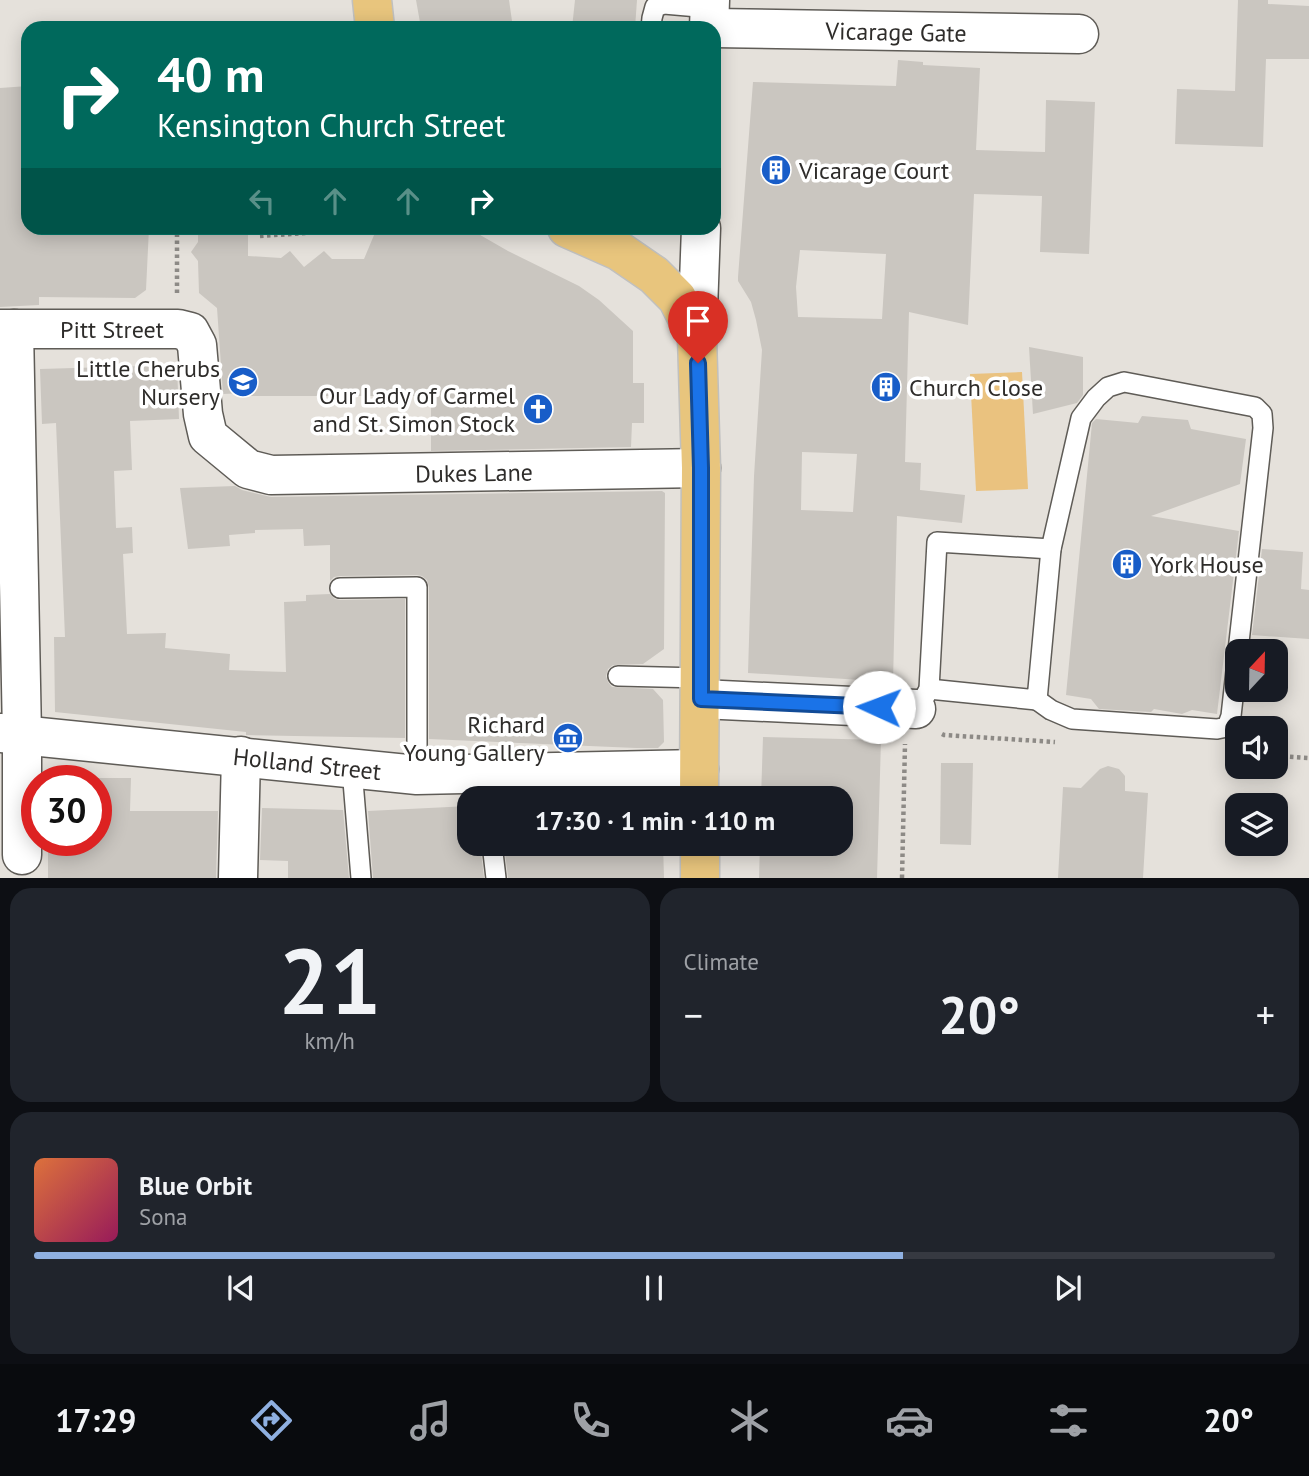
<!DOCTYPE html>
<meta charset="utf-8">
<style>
body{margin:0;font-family:"PT Sans",sans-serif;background:#20242c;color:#f1f3f6;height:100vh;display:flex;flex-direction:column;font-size:26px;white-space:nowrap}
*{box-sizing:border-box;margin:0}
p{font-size:23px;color:#9ea1a6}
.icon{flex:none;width:38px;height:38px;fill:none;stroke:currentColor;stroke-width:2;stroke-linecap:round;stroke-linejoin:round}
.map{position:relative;height:878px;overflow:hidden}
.sheet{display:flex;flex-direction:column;gap:10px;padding:10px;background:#0d0f14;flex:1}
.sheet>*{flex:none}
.banner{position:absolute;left:21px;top:21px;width:700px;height:214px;border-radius:21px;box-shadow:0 4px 18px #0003;background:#00695c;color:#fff;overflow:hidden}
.needle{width:46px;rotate:22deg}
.buttons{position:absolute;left:1225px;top:639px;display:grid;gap:14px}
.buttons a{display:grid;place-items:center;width:63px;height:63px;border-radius:14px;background:#171b24;box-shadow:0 4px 18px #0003;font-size:35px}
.speed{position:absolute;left:21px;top:765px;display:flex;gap:14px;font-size:35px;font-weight:700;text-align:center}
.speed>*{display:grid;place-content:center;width:91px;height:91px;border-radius:50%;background:#171b24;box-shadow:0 4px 18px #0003;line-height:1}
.speed .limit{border:10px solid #d22;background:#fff;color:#111}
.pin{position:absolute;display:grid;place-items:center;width:60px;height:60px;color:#fff;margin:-72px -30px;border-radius:50% 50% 50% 0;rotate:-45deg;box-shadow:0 0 7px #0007}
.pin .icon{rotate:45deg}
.me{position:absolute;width:77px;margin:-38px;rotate:272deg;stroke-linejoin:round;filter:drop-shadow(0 0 5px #0008)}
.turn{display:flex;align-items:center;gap:24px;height:147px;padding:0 21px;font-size:32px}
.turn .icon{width:91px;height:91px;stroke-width:2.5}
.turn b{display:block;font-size:49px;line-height:60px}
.lanes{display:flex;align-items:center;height:66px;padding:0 21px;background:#0003;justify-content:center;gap:35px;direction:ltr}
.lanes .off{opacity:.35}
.big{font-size:52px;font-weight:700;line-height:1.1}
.sheet .card{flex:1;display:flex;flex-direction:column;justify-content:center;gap:10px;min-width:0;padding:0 24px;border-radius:21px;background:#20242c}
.sheet .dial{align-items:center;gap:0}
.dial b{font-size:91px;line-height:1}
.song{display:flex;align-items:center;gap:21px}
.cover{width:84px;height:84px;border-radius:10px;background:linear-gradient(135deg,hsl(20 70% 55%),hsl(330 70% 35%))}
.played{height:7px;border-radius:4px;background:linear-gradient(90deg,#8fb0e1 70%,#363941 70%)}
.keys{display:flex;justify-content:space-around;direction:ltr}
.heat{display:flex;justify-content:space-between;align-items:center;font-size:38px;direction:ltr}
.sheet .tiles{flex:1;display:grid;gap:10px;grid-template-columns:1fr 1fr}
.card:last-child{grid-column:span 2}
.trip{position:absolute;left:457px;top:786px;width:396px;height:70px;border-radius:21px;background:#171b24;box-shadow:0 4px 18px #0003;font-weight:700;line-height:70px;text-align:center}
.tab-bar{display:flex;height:112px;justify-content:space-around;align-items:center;background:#090b0e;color:#9ea1a6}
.tab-bar .icon{width:49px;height:49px}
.tab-bar .current{color:#8fb0e1}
.tab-bar b{font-size:32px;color:#f1f3f6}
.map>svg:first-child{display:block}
.pitch{fill:#eac27f}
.building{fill:#cac6c0;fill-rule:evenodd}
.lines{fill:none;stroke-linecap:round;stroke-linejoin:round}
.lane-casing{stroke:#5f5c57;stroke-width:22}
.street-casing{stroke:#5f5c57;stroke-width:41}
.secondary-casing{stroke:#5f5c57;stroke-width:41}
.primary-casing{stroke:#c0c0bf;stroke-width:41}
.path{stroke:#8d8a86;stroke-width:4.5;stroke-dasharray:3.5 3.5;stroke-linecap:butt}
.lane{stroke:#fff;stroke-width:19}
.street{stroke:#fff;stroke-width:38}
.secondary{stroke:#fff;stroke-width:38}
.primary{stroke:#e8c57d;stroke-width:38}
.rail-casing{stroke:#928f8b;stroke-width:8}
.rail{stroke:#fff;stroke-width:5;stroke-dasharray:16;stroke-linecap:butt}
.route-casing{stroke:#114b97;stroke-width:18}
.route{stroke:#1a73e8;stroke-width:12}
.labels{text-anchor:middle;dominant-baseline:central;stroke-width:7;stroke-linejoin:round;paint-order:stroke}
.street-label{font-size:24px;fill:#2e2c2a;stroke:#fff}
.poi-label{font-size:24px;fill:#2e2c2a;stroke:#fff;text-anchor:start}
</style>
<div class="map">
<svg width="1309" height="878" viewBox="0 0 1309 878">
<rect width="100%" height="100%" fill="#e5e1db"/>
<path class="pitch" d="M1022,372L1028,489L976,491L970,374Z"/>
<g class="building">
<path d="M416,0H509L513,28H421Z"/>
<path d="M575,0H637L635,28H572Z"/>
<path d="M1238,0H1268V4L1309,6V59H1266L1263,147L1175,144L1177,89L1235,91Z"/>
<path d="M898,60L923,62V65L980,68L976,150L1045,152L1046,100L1095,102L1089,254L1040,252L1042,196L974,194L968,325L909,312L905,462L921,463L920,490L965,495L962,523L897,516L893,682L748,673L754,476L762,350L756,320L751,302L738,281V277L753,82L896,86ZM800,250L886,254L882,319L798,317L796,287ZM802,452L857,454L853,512L801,510Z"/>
<path d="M28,86V228H149L146,290L135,298L39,297V305L0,307V88Z"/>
<path d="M198,228H248V256L281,258L290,251L304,267L324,251L332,259H364L377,228H468L508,251L579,286L599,300L633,331V383H644V423H632L631,447L431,451V396H245V393L223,394L217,308L199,293L198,261L191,252L198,242Z"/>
<path d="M1029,347L1083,357V395L1077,403L1033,414Z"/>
<path d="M177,365L179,419L130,421L132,470L114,471L116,528L132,527L133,553L123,554L127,634L166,633L165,648L230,654L229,670L286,672L284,602L306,601V595L330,594L335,599L340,600L405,599V738L246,735V732L55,712L54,637H65L56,423L42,424L40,369Z"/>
<path d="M1142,416L1188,420L1191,429L1246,439L1240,484L1151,516L1239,531L1217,714L1192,710L1182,714L1154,709L1151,712L1099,709L1091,699L1066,695L1092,423L1096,419L1138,423Z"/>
<path d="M235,486L242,490L271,497L662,491L665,493L664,649L643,664L613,665L608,669L606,676L608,682L612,687L653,689L663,700L664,742L658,748H636L429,739V587L427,580L422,576L417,575L340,576L334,577L330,581V545L304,546L303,529L255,530V533L229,535L230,546L188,549L180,488Z"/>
<path d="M1262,549L1303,552L1301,589L1309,590V639L1252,635Z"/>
<path d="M763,737L881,740L877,878H759L760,844H840V798H761Z"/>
<path d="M941,763H973L971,845L940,844Z"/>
<path d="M1108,766L1119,769L1125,776V791L1148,793L1143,878H1058L1063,787L1081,788L1100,769Z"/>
<path d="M96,778H131L130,811H218L216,878H48V840H96Z"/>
<path d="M662,792V798H495V795Z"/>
<path d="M469,806V844H480L484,878H373L368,811Z"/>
<path d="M262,808L343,810L349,878H288V861L260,860Z"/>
<path d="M504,844H663L664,878H508Z"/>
</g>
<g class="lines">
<g class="lane-casing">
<g id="lane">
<path d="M651,28L652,18L655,7L664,4L710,8"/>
<path d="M340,588L417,587V775"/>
<path d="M618,676L701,678"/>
<path d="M929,689L1037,700L1051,549L1081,418L1096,398L1108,387L1124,382L1255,407L1262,414L1263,428L1238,651"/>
<path d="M923,700L929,689L937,542L1051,549"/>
<path d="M1037,700L1051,710L1072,719L1217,729L1227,727L1231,716L1237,662"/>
<path d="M352,769L361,878"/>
<path d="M492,844L496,878"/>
</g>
</g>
<g class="street-casing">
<g id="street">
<path d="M714,28L1079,34"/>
<path d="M0,329H178L190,332L197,345L203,414L208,436L248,469L271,475L701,468"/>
<path d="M14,329L22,735V855"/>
<path d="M701,699L916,709"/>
<path d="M0,733L417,775L699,769"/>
<path d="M238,878L241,756"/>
</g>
</g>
<g class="secondary-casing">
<g id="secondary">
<path d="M709,28L710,0"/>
<path d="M697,337L701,228"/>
</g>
</g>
<g class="primary-casing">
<g id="primary">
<path d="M372,0L375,28"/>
<path d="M567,228L619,251L654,275L677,298L697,337L701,468L699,798"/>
<path d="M700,844V878"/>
</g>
</g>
<g class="path">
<path d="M260,236L322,232L334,228"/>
<path d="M177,293V228"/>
<path d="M942,734L944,735L1055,742"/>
<path d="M1276,756L1309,758"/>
<path d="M902,878L905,744"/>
</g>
<use href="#lane" class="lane"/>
<use href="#street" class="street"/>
<use href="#secondary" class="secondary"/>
<use href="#primary" class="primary"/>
<g class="rail-casing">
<path id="rail" d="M43,28V27"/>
</g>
<use href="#rail" class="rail"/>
</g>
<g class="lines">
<g class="route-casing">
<path id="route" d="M698,363L701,468V699L879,707"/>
</g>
<use href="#route" class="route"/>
</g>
<defs>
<g id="building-disc" transform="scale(1.575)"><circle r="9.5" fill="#185dc8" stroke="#fff"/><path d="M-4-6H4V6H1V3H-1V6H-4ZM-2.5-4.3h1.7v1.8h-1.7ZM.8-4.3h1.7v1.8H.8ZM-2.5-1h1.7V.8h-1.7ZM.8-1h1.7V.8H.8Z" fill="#fff"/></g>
<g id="school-disc" transform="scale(1.575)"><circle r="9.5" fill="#185dc8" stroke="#fff"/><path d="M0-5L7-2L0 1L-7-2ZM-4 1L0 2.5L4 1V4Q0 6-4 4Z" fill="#fff"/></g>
<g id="church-disc" transform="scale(1.575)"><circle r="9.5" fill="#185dc8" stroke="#fff"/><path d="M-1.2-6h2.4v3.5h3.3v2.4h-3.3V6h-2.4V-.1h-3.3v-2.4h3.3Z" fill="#fff"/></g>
<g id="museum-disc" transform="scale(1.575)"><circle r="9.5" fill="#185dc8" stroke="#fff"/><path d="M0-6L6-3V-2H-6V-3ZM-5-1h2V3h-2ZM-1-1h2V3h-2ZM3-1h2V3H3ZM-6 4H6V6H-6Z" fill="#fff"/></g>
</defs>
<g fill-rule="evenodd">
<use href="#building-disc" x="776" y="170"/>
<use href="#school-disc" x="243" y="382"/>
<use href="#building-disc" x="886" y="387"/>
<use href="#church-disc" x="538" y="409"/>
<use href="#building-disc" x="1127" y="564"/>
<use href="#museum-disc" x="568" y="738"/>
</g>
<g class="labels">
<g class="street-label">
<text transform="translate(896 32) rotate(1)">Vicarage Gate</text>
<text x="112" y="329">Pitt Street</text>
<text transform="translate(474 473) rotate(-1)">Dukes Lane</text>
<text transform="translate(307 764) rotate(6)">Holland Street</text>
</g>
<g class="poi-label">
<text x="799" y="170">Vicarage Court</text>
<text x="220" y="368" text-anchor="end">Little Cherubs<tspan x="220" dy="28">Nursery</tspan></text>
<text x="909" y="387">Church Close</text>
<text x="515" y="395" text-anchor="end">Our Lady of Carmel<tspan x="515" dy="28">and St. Simon Stock</tspan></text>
<text x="1150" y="564">York House</text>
<text x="545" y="724" text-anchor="end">Richard<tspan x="545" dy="28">Young Gallery</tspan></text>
</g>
</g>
</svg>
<div class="buttons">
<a><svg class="needle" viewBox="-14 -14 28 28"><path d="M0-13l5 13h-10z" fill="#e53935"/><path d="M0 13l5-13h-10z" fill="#9ea1a6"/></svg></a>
<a><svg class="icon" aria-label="sound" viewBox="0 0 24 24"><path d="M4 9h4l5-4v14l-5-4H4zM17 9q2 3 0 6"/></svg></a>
<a><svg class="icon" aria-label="layers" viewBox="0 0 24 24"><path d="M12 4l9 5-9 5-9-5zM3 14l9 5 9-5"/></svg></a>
</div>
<div class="speed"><div class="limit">30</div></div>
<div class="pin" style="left:698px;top:363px;background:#d93025"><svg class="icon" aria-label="arrive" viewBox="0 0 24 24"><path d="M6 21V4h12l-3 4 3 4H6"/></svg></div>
<svg class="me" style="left:879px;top:707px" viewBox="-20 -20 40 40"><circle r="19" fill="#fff"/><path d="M0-13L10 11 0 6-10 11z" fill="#1a73e8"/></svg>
<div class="trip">17:30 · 1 min · 110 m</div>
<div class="banner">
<div class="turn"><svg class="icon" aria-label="right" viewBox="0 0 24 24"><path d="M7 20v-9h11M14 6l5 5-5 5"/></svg><div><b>40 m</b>Kensington Church Street</div></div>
<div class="lanes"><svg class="icon off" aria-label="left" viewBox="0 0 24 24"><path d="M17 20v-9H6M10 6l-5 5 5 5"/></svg><svg class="icon off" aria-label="ahead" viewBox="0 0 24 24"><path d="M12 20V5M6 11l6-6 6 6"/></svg><svg class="icon off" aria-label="ahead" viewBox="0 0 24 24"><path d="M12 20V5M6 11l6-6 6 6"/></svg><svg class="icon" aria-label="right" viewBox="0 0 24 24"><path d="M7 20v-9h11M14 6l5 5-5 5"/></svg></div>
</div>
</div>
<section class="sheet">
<div class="tiles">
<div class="card dial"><b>21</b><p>km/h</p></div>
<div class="card"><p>Climate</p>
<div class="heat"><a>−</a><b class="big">20°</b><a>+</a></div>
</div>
<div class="card">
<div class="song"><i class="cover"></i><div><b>Blue Orbit</b><p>Sona</p></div></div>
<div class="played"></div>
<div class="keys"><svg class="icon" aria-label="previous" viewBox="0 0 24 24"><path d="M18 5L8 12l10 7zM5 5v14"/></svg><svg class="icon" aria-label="pause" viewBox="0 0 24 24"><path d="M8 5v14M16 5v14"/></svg><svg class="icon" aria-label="next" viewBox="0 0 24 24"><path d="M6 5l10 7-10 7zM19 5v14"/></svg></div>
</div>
</div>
</section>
<nav class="tab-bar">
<b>17:29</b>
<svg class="icon current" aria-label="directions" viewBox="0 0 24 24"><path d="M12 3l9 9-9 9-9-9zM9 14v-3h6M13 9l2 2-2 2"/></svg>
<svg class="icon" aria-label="music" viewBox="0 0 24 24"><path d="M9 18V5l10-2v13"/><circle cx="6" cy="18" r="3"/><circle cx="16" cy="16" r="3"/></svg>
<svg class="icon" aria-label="phone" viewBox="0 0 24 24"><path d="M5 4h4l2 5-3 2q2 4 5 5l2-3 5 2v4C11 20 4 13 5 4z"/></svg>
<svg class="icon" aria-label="climate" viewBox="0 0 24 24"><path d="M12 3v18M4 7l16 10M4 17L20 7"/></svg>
<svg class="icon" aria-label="car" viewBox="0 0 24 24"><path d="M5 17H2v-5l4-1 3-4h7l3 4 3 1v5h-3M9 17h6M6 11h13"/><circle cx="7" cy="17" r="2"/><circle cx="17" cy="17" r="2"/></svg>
<svg class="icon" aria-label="filters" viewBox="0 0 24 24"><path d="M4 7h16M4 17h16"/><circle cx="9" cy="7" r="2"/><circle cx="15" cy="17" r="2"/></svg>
<b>20°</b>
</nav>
